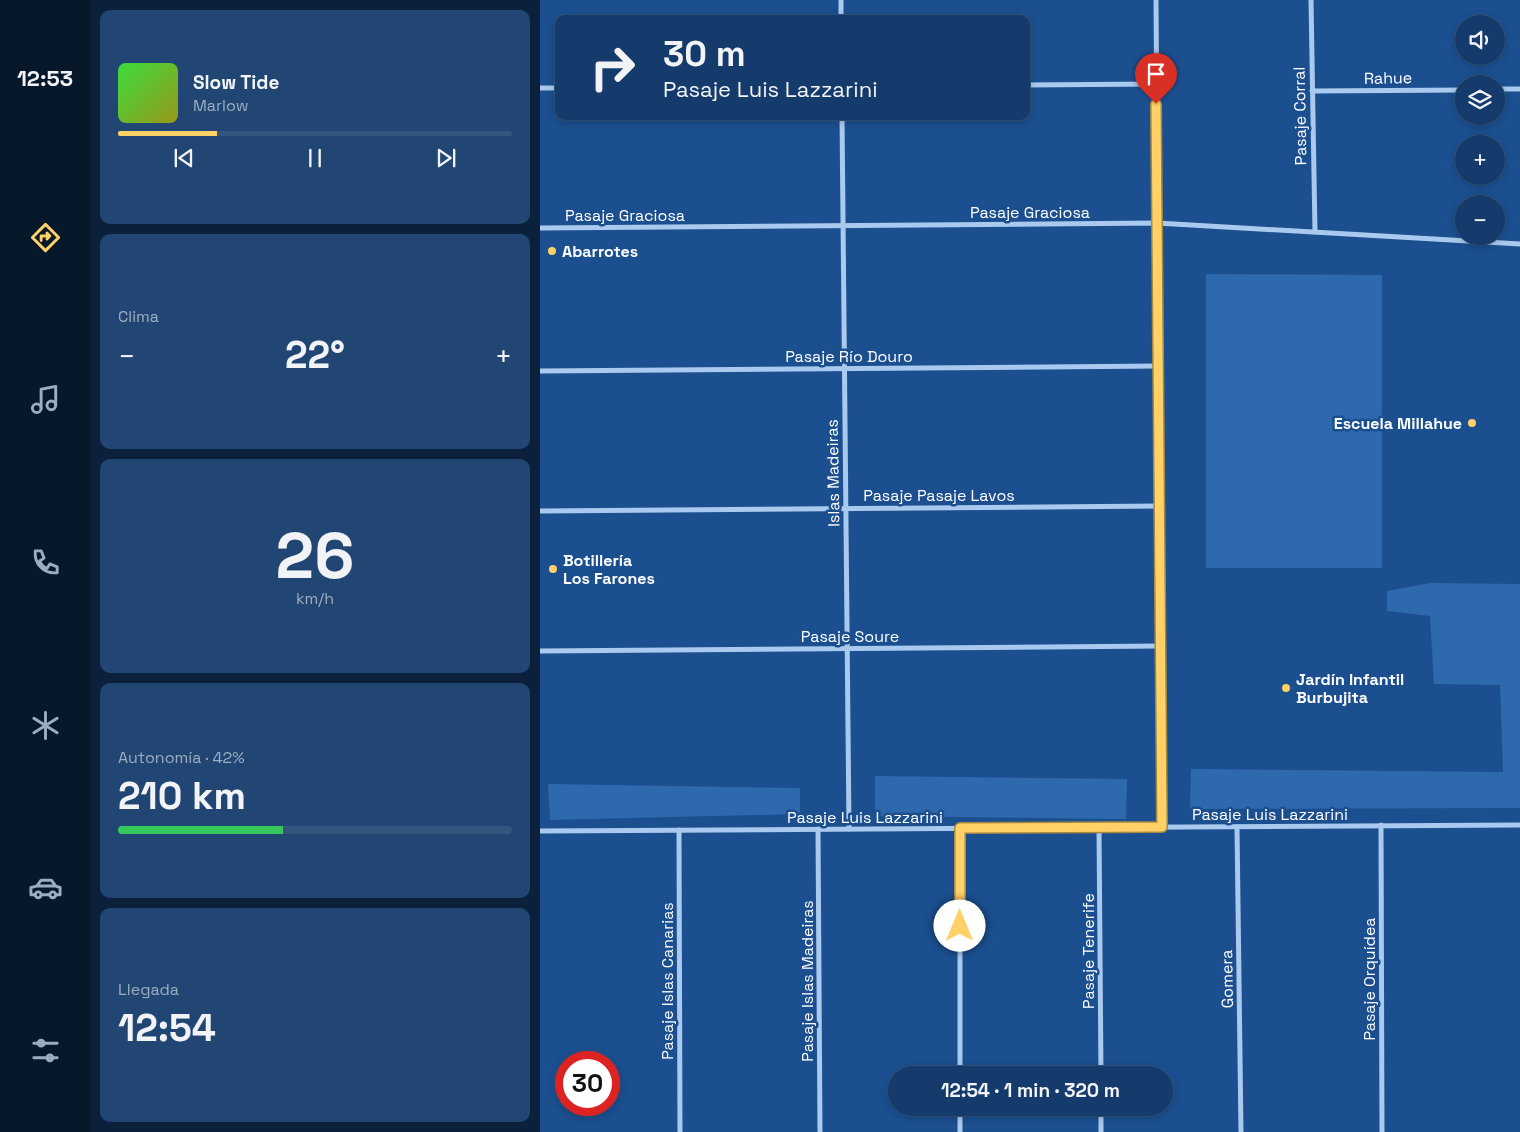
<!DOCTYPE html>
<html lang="es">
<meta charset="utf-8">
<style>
body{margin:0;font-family:"Space Grotesk",sans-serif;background:#214673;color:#f1f3f6;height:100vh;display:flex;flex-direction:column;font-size:19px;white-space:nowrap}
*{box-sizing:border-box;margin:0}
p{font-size:16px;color:#9dadc1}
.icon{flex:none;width:28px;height:28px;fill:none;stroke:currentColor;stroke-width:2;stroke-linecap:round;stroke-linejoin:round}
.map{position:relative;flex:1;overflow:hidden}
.panel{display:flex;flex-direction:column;gap:10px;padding:10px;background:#0b203b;width:450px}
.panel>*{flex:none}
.hud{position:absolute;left:15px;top:15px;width:475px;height:105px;border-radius:10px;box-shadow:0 2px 8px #0003,0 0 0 1px #33557e;background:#143b6b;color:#f1f3f6;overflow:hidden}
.buttons{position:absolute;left:915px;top:15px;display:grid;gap:10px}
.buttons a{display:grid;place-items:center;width:50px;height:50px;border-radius:50%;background:#143b6b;box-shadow:0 2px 8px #0003,0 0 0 1px #33557e;font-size:25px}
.speed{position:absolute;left:15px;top:1051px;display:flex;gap:10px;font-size:25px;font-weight:700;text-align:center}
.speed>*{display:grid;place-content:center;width:65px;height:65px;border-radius:50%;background:#143b6b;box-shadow:0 2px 8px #0003,0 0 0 1px #33557e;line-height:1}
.speed .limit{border:8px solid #d22;background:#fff;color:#111}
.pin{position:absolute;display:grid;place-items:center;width:42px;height:42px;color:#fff;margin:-51px -21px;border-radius:50% 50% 50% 0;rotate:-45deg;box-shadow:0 0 5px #0007}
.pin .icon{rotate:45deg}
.me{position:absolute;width:55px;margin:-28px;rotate:0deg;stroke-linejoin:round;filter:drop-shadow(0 0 4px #0008)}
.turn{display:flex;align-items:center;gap:18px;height:105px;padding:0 25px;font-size:22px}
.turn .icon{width:65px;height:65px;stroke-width:2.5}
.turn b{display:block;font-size:35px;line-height:42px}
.big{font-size:38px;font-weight:600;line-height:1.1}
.panel .widget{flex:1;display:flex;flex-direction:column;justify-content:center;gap:8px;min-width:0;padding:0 18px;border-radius:10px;background:#214673}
.panel .dial{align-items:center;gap:0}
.dial b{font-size:65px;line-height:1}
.song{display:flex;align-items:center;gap:15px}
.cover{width:60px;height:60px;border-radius:8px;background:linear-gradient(135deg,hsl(120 70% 55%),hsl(60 70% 35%))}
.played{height:5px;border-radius:2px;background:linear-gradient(90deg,#ffd166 25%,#33557e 25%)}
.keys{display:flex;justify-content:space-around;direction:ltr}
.heat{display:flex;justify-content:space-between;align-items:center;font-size:28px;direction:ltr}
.charge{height:8px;border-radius:4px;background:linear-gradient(90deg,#34c759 42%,#33557e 0)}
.trip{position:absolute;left:348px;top:1066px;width:285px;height:50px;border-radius:25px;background:#143b6b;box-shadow:0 2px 8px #0003,0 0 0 1px #33557e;font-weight:600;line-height:50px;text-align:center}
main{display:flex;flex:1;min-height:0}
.tab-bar{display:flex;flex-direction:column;width:90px;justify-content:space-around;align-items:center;background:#08182b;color:#9dadc1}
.tab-bar .icon{width:35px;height:35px}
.tab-bar .on{color:#ffd166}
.tab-bar b{font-size:22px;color:#f1f3f6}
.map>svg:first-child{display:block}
.green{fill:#2e69ad}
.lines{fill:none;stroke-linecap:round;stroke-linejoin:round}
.street{stroke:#a9c9ee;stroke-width:5}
.route-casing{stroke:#a68842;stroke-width:12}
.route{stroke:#ffd166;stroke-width:9}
.poi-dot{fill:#ffd166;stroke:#1b4f8f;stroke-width:2}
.labels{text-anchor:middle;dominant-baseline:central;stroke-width:5;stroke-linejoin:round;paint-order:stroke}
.street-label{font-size:16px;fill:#fff;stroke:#1b4f8f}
.poi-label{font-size:16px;font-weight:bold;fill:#fff;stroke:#1b4f8f;text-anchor:start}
</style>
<main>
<nav class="tab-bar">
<b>12:53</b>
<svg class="icon on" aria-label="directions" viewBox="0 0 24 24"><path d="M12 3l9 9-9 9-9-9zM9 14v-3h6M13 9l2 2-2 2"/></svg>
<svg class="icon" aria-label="music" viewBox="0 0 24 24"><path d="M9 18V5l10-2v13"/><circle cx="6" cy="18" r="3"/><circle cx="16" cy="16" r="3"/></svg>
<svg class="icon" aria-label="phone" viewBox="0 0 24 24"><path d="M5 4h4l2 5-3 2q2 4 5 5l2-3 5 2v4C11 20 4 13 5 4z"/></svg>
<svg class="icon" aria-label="climate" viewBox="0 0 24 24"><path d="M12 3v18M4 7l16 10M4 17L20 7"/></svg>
<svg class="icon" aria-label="car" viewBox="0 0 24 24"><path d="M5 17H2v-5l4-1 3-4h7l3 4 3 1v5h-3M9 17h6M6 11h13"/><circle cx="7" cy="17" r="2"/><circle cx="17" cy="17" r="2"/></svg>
<svg class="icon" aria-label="filters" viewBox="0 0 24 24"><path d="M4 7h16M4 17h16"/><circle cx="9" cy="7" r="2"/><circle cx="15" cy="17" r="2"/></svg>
</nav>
<section class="panel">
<div class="widget">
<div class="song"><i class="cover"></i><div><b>Slow Tide</b><p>Marlow</p></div></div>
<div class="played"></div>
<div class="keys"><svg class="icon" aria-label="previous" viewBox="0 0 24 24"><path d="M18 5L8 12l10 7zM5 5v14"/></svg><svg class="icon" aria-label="pause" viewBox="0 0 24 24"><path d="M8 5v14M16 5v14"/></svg><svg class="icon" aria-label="next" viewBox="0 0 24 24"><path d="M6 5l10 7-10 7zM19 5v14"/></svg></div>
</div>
<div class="widget"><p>Clima</p>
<div class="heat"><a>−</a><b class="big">22°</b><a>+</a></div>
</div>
<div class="widget dial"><b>26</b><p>km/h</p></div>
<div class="widget"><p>Autonomía · 42%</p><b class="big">210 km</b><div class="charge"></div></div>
<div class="widget"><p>Llegada</p><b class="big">12:54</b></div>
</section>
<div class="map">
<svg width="980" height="1132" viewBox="0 0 980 1132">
<rect width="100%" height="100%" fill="#1b4f8f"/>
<g class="green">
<path d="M666,274L842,275V568H666Z"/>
<path d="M890,583L980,584V808L650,809L651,769L963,772L960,685L894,684L890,616L847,611V591Z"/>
<path d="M335,776L587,779L586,819L335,816Z"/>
<path d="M8,784L260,788V814L10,820Z"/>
</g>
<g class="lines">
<g class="street">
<path d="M301,0V19"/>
<path d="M616,0L622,827"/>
<path d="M771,0L775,232"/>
<path d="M486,85L616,84"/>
<path d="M0,88H19"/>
<path d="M956,89H980"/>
<path d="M772,91L924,90"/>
<path d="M302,116L309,829"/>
<path d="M0,228L617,223L980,244"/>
<path d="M0,371L618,366"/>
<path d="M0,511L619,506"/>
<path d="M0,651L620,646"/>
<path d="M841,825L842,1132"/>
<path d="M697,827L701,1132"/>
<path d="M420,828V1075"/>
<path d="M559,828L561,1075"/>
<path d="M278,829L280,1132"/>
<path d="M139,830L140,1132"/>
<path d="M0,831L980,825"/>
<path d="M420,1108V1132"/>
<path d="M561,1108V1132"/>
</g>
</g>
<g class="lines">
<g class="route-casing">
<path id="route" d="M420,926V828L622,827L616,104"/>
</g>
<use href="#route" class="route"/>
</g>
<g class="poi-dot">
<circle cx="12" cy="251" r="5"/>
<circle cx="932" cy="423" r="5"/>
<circle cx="13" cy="569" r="5"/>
<circle cx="746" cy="688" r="5"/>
</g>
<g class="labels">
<g class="street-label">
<text transform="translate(848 78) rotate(-1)">Rahue</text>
<text transform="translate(760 116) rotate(-91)">Pasaje Corral</text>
<text x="490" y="212">Pasaje Graciosa</text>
<text x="85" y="215">Pasaje Graciosa</text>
<text x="309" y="356">Pasaje Río Douro</text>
<text transform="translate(293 473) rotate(-91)">Islas Madeiras</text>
<text x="399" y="495">Pasaje Pasaje Lavos</text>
<text x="310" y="636">Pasaje Soure</text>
<text x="730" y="814">Pasaje Luis Lazzarini</text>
<text x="325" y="817">Pasaje Luis Lazzarini</text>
<text transform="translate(548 951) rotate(-90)">Pasaje Tenerife</text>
<text transform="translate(687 979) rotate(-91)">Gomera</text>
<text transform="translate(829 979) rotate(-90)">Pasaje Orquídea</text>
<text transform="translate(127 981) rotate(-90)">Pasaje Islas Canarias</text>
<text transform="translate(267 981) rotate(-90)">Pasaje Islas Madeiras</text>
</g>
<g class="poi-label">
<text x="22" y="251">Abarrotes</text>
<text x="922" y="423" text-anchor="end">Escuela Millahue</text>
<text x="23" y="560">Botillería<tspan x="23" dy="18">Los Farones</tspan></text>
<text x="756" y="679">Jardín Infantil<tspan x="756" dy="18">Burbujita</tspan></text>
</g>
</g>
</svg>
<div class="buttons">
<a><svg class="icon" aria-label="sound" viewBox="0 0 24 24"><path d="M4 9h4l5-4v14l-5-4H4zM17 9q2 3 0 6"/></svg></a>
<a><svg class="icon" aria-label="layers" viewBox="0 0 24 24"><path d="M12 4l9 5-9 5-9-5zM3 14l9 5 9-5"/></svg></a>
<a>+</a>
<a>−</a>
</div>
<div class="speed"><div class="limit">30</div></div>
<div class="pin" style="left:616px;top:104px;background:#d93025"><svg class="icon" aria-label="arrive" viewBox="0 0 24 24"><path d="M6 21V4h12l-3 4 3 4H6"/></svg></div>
<svg class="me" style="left:420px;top:926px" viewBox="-20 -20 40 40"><circle r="19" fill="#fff"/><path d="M0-13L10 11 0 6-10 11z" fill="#ffd166"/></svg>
<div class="trip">12:54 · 1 min · 320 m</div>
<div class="hud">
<div class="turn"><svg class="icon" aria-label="right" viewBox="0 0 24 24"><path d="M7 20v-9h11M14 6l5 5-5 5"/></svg><div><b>30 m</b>Pasaje Luis Lazzarini</div></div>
</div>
</div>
</main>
